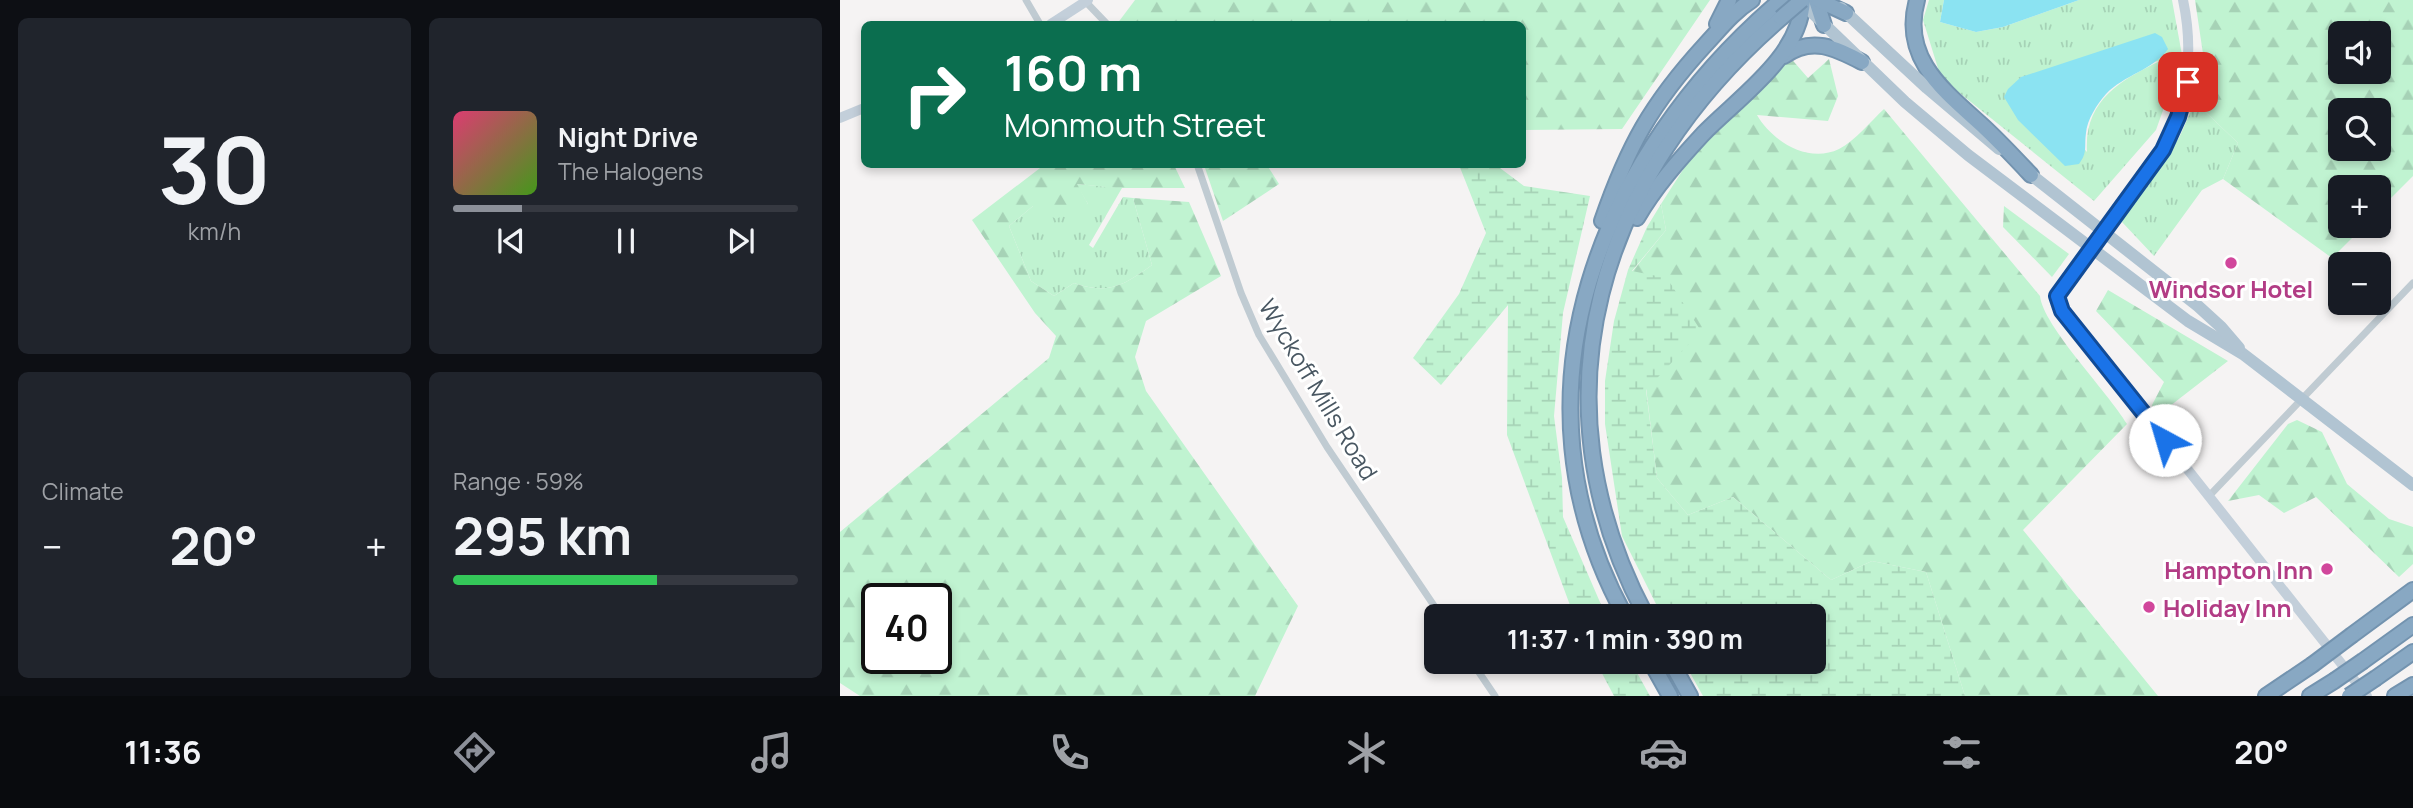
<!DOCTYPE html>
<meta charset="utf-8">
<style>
body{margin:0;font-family:Manrope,sans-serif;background:#20242c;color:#f1f3f6;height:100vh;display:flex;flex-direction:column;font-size:26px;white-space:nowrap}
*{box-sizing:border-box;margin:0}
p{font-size:23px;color:#9ea1a6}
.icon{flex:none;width:38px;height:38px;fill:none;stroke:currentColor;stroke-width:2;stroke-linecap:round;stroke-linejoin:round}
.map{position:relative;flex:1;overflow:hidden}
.drawer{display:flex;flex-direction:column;gap:18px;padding:18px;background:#0d0f14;width:840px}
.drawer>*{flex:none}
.guide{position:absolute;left:21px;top:21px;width:665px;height:147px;border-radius:10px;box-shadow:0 4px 10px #0003;background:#0b6e4f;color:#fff;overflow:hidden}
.tools{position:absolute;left:1488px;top:21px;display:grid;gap:14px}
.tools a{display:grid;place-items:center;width:63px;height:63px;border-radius:10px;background:#171b24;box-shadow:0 4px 10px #0003;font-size:35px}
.speed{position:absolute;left:21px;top:583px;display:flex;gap:14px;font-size:35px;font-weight:700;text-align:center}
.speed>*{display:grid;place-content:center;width:91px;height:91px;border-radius:50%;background:#171b24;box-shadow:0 4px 10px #0003;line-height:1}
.speed .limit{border:4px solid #111;border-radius:10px;background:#fff;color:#111}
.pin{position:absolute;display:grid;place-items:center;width:60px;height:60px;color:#fff;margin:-30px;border-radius:14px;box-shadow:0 4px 10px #0006}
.me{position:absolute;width:77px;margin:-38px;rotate:321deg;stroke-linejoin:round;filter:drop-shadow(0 0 5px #0008)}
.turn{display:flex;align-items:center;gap:24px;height:147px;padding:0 28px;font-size:32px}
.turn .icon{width:91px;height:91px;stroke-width:2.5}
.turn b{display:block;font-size:49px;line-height:60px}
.big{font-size:52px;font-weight:700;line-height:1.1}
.drawer .tile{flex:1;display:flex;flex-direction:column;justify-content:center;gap:10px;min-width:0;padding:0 24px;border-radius:10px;background:#20242c}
.drawer .dial{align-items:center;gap:0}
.dial b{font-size:91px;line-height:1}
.song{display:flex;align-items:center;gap:21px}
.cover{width:84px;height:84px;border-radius:10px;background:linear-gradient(135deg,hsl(340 70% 55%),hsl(100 70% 35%))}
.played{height:7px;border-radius:4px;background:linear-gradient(90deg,#8c9099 20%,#363941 20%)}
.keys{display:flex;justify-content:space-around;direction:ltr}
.heat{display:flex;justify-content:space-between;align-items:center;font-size:38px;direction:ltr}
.charge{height:10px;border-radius:5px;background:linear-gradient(90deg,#34c759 59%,#363941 0)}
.drawer .tiles{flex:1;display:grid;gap:18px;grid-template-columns:repeat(2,1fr)}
.trip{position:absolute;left:584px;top:604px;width:402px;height:70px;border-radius:10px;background:#171b24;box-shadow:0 4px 10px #0003;font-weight:700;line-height:70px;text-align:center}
.menu{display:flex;height:112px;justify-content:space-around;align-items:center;background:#090b0e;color:#9ea1a6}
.menu .icon{width:49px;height:49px}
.menu .on{color:#8c9099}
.menu b{font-size:32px;color:#f1f3f6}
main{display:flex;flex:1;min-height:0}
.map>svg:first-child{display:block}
.grass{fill:url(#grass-tufts);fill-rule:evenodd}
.forest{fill:url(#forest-firs);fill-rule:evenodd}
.wetland{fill:url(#wetland-marsh)}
.water{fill:#8be3f2}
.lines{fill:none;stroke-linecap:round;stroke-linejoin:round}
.highway-casing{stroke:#7393af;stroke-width:18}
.street{stroke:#c0cbd2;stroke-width:7}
.secondary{stroke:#c3cfda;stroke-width:10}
.primary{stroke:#b1c4d2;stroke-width:12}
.highway{stroke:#88a8c3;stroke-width:14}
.highway-bridge-casing{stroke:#7393af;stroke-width:18;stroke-linecap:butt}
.highway-bridge{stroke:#88a8c3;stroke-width:14}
.route-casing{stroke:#114b97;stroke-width:18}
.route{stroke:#1a73e8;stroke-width:12}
.hotel-dot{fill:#d1479c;stroke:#fff;stroke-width:2.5}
.labels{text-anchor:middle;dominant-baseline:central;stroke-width:6;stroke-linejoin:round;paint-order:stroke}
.hotel-label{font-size:24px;font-weight:bold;fill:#b23c85;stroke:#fff}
.street-label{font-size:24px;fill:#495762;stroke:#fff}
</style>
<main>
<section class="drawer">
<div class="tiles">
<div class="tile dial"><b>30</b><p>km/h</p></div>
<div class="tile">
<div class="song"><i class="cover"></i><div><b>Night Drive</b><p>The Halogens</p></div></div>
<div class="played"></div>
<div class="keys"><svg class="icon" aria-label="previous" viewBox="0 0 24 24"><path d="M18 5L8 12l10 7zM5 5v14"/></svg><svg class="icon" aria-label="pause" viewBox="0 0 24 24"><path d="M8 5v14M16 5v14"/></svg><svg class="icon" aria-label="next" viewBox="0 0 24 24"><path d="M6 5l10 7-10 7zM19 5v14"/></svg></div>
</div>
<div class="tile"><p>Climate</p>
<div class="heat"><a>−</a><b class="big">20°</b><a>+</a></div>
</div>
<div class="tile"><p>Range · 59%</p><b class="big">295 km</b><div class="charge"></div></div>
</div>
</section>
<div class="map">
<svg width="1573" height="696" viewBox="0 0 1573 696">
<defs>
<pattern id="grass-tufts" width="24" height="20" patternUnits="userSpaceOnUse" patternTransform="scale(1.75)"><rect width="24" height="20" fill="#c0f3d1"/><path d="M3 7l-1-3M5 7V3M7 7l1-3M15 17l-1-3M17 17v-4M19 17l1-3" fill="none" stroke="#a6d2b6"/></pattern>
<pattern id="forest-firs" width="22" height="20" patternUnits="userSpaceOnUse" patternTransform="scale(1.75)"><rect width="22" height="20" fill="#c0f3d1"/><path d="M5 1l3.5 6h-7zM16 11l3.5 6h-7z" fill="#a6d2b6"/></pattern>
<pattern id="wetland-marsh" width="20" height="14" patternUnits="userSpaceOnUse" patternTransform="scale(1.75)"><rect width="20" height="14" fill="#c0f3d1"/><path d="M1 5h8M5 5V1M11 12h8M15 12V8" fill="none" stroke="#a6d2b6"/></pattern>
</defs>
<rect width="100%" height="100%" fill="#f5f3f3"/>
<g class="grass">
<path d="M1089,0H1104L1100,22L1136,32L1163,27L1239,0H1332L1342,55L1341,84L1333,82L1316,130L1254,201L1101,78L1083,20ZM1320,61C1279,81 1244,101 1247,152L1181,77Z"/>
<path d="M1355,102L1398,143L1383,179L1362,190L1314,256L1282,222L1287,210L1339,138Z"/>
<path d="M236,184L282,188L249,245L253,248L283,197L293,198L312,265C283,286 268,295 234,283L214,296L191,281L169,226L193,206L248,204Z"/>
</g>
<g class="forest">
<path d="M295,0H870L782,129L683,130L682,24H277Z"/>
<path d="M1355,0H1573V176L1538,211V187H1500V226H1524L1492,258L1383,179L1398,143L1355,102L1366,74ZM1538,33V72H1500V33ZM1538,110V149H1500V110Z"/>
<path d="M948,55L968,78L989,59L998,96L988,121L917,115C932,141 968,164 999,149C1015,141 1031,121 1044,109L1200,296C1203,326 1268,392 1287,424L1183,530L1318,696H1125L1086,572L1032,561L991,580L893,497L848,515L817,478L792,272L826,230L821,204L855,151Z"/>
<path d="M204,165H334L345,188H276L237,184L248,204L216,219L193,206L169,226L191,281L214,296L234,283C268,295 283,286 312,265L293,198L349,202L381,276L306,321L295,357L306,391L458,606L415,696H20L0,683V532L209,358L216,336L195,313L132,220ZM96,598V658H37V598Z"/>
<path d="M364,165H427L439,184L383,221Z"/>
<path d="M1164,206L1229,254L1212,277L1163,227Z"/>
<path d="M1268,290L1388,361L1317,416L1312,405L1324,382L1256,311Z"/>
<path d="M1457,420L1482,432L1507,484L1549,519L1573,527V564L1559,577L1476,497L1444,513L1419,495L1388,501L1448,424Z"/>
</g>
<g class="wetland">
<path d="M619,165H656L684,186L750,196L723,313L714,416L722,478L723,517L766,616H734L667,435L668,305L601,385L573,358L619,294L646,233Z"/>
<path d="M821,204L826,230L792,271L827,278L861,331L806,390L817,478L848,515L893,497L991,580L1032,561L1086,572L1125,696H863L844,662H975V616H822L782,536L765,424V381L774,321L788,270L807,227Z"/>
<path d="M756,662H791L810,696H774Z"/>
</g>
<g class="water">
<path d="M1104,0H1239L1163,27L1136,32L1100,22Z"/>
<path d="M1315,33L1322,37L1328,49C1313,70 1284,75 1266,94C1257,104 1247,120 1246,133C1244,147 1248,152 1239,164L1225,166L1178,120L1164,97L1168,89L1181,77Z"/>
</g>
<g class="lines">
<g class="highway-casing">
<g id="highway">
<path d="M976,0L984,25"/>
<path d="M978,0L1006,13"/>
<path d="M1077,0C1060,60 1107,93 1145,128C1161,143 1176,159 1191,175"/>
<path d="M877,24L889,0"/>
<path d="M944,56C972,36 995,48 1022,62"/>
<path d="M797,218C815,187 839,160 863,134C900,96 960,57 963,0"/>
<path d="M762,221C788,146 811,104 865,45C880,29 893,12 912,0"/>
<path d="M785,616C663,394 759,155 941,0"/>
<path d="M806,616C689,397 759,175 941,18"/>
<path d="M1512,635L1573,590"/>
<path d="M1523,661L1573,625"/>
<path d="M811,662L830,696"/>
<path d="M831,662L850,696"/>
<path d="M1536,678L1573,652"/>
<path d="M1426,696L1472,665"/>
<path d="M1470,696L1494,681"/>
<path d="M1555,696L1573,685"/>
</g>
</g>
<g class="street">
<path d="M186,0L200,24"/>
<path d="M246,2L267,24"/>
<path d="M357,164L401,293L419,335L487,447L601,616"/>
<path d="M1370,495L1573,283"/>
<path d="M632,662L655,696"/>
</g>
<g class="secondary">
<path d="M1343,0C1370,126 1291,192 1222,285L1217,300L1227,317L1527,696"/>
<path d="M211,24L248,0"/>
<path d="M0,118L24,108"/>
</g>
<g class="primary">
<path d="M959,0L1065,102L1128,155L1348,321L1403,354L1573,485"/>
<path d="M1001,8L1087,88L1159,149"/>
<path d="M1185,170L1358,306L1381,327L1399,348"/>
</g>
<use href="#highway" class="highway"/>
<g class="highway-bridge-casing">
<g id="highway-bridge">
<path d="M941,18L962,0"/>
<path d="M1472,665L1512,635"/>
<path d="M1494,681L1523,661"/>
<path d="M1509,696L1536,678"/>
</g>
</g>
<use href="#highway-bridge" class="highway-bridge"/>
</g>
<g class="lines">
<g class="route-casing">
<path id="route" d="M1325,440L1222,311L1217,296L1323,150L1338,117L1348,82"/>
</g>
<use href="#route" class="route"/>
</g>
<g class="hotel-dot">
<circle cx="1391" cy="263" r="7"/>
<circle cx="1487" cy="569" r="7"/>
<circle cx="1309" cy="607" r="7"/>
</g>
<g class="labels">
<g class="hotel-label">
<text x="1391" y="288">Windsor Hotel</text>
<text x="1473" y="569" text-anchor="end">Hampton Inn</text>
<text x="1323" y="607" text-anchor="start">Holiday Inn</text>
</g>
<g class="street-label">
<text transform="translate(479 389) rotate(59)">Wyckoff Mills Road</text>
</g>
</g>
</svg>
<div class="tools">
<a><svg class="icon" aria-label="sound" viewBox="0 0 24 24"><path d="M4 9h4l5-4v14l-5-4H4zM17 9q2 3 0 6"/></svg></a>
<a><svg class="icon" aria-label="search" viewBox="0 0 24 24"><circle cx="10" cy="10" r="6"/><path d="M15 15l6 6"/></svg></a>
<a>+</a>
<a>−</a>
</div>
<div class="speed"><div class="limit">40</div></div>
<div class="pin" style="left:1348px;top:82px;background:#d93025"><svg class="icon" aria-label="arrive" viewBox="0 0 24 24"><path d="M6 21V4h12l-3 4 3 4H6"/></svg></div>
<svg class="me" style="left:1325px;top:440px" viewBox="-20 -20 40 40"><circle r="19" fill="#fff"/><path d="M0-13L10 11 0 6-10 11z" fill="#1a73e8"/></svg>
<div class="trip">11:37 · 1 min · 390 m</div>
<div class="guide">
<div class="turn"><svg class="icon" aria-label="right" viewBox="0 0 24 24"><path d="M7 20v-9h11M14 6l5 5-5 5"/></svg><div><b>160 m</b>Monmouth Street</div></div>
</div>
</div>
</main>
<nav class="menu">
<b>11:36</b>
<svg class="icon on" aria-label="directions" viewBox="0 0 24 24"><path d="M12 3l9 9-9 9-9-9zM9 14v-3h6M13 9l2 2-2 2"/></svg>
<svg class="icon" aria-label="music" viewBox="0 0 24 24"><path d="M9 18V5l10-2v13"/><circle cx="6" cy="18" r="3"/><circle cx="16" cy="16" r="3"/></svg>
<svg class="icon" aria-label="phone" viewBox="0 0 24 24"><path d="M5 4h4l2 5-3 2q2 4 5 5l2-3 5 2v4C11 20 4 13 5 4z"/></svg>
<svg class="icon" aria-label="climate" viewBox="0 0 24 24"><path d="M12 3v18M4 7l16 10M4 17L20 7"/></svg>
<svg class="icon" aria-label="car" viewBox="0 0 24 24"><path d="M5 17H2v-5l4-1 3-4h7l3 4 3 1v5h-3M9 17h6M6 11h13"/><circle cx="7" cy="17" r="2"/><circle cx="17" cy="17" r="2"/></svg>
<svg class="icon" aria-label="filters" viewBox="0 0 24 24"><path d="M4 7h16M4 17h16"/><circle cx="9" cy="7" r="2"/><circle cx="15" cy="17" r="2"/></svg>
<b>20°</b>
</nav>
